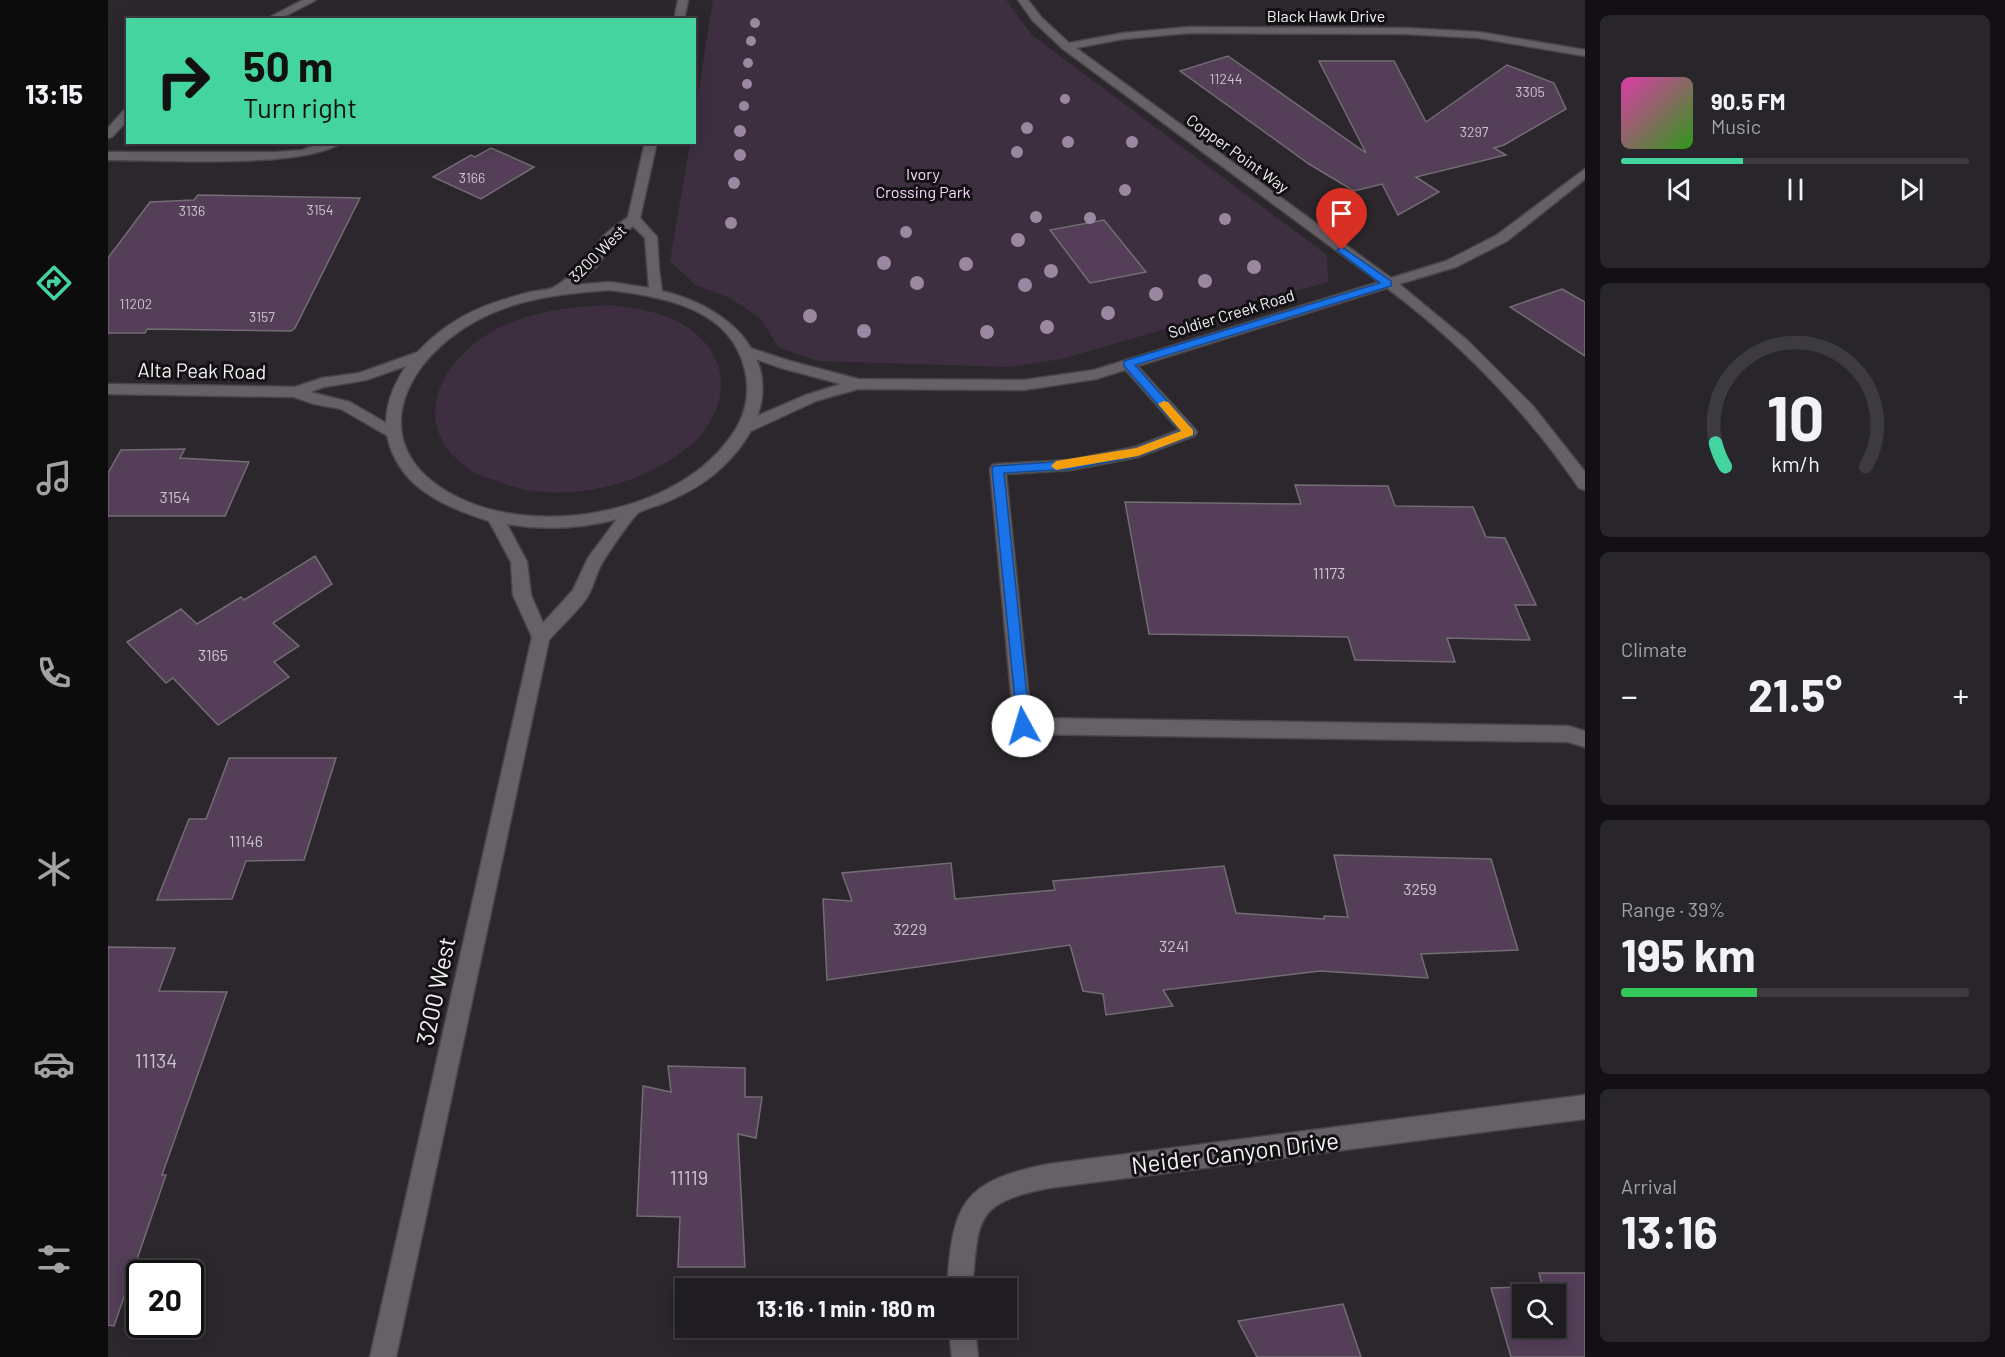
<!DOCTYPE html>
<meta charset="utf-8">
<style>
body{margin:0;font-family:Barlow,sans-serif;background:#28262a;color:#f1f3f6;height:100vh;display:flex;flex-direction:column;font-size:22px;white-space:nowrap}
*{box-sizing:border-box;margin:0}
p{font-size:20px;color:#a2a2a5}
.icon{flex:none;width:33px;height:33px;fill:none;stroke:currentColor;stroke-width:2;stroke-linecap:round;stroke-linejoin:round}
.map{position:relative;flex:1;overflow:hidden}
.details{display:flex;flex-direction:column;gap:15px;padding:15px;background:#121012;width:420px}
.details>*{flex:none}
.hud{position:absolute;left:18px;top:18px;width:570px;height:126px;border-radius:0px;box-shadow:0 3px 15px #0003,0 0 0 2px #3d3b3f;background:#44d49f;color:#111;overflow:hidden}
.tools{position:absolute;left:1404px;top:1284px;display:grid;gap:12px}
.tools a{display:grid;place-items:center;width:54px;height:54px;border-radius:0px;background:#201d21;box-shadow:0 3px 15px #0003,0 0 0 2px #3d3b3f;font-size:30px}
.speed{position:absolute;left:18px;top:1260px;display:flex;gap:12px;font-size:30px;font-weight:700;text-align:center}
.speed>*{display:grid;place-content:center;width:78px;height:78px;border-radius:50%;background:#201d21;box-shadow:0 3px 15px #0003,0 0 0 2px #3d3b3f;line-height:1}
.speed .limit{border:3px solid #111;border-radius:9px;background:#fff;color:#111}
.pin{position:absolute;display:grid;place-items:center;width:51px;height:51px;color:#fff;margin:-62px -26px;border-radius:50% 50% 50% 0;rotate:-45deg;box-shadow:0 0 6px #0007}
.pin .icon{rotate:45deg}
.me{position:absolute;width:66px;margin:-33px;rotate:354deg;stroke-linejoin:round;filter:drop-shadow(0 0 4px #0008)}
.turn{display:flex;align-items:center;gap:21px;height:126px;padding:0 18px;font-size:27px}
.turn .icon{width:78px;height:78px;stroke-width:2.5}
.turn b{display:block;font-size:42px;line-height:51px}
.big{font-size:45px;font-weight:700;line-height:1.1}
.details .card{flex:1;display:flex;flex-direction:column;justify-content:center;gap:9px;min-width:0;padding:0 21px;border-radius:9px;background:#28262a}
.details .dial{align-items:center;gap:0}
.dial svg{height:156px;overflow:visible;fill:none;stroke:#3d3b3f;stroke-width:7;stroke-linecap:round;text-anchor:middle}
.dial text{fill:#f1f3f6;stroke:none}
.song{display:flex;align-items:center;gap:18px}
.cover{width:72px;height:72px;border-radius:9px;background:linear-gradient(135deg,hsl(320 70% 55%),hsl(110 70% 35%))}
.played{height:6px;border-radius:3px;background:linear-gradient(90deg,#44d49f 35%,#3d3b3f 35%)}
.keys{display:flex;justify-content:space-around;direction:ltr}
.heat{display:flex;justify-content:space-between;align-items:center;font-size:33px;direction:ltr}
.charge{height:9px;border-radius:4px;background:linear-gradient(90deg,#34c759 39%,#3d3b3f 0)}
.trip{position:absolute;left:567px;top:1278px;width:342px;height:60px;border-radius:0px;background:#201d21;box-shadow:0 3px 15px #0003,0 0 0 2px #3d3b3f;font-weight:700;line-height:60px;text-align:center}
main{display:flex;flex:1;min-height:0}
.tab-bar{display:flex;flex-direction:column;width:108px;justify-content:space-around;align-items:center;background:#0d0c0d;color:#a2a2a5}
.tab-bar .icon{width:42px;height:42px}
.tab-bar .current{color:#44d49f}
.tab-bar b{font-size:27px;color:#f1f3f6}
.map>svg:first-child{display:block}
.green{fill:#3e2f40}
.building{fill:#543e58;stroke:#716d72;stroke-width:1.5;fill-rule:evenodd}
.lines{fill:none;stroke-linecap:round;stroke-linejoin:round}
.service-casing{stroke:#49464a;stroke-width:3}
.minor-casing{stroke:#49464a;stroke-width:3}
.tertiary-casing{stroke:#49464a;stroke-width:3}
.service{fill:#666167;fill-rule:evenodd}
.minor{fill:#666167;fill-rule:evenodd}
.tertiary{fill:#666167;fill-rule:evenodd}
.tree{fill:#9b879f}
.route{fill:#1a73e8;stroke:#114b97;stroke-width:1.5}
.slow{fill:#f59e0b}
.labels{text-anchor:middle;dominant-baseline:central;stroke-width:6;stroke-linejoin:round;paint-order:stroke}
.far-number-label{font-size:14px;fill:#cac4cc}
.far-street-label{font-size:16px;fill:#f2f0f3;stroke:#131113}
.far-park-label{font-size:16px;fill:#f7d5fd;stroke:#131113}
.number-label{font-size:16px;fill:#cac4cc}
.street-label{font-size:20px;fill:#f2f0f3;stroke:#131113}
.near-number-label{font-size:20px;fill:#cac4cc}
.near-street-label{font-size:24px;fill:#f2f0f3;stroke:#131113}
</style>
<main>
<nav class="tab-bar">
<b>13:15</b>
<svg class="icon current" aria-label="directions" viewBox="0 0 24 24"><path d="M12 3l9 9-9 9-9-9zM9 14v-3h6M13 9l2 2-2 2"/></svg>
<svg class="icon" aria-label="music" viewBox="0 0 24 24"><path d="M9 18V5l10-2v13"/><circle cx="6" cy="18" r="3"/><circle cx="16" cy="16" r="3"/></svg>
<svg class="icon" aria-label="phone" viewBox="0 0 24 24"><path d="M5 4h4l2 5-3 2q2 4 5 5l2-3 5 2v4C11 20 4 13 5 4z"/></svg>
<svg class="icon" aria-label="climate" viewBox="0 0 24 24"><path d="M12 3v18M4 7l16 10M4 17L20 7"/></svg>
<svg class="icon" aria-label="car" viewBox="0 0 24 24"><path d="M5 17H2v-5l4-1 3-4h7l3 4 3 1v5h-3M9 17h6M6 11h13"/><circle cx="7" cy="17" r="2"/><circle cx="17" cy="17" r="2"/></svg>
<svg class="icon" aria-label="filters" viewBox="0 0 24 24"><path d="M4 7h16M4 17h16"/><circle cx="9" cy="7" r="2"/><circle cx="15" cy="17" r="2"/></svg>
</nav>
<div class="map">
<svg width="1477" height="1357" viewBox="0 0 1477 1357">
<rect width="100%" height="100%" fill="#2b272c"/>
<g class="green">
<path d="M605,0H898L924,35L1219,255L1220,282L953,359L902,367L709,361L670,347L653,319L622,298L588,285L562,261L582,143L586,142L587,113Z"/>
<path d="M503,305C516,307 531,308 544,312C608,329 636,383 591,438C587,443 579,447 574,452C527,487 454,504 397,484C388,480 376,478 367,473C303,434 323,372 377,336C414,311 460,307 503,305Z"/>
</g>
<g class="building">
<path d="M1120,56L1258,153L1211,61H1286L1318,122L1399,65L1446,83L1458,109L1396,145L1386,148L1398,155L1308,177L1331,192L1290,215L1274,184L1246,191L1201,164L1072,71Z"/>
<path d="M383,148L426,167L373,199L325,177L363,155L367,157Z"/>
<path d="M90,195L252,198L187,328L183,331L39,329L37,333H0V258L42,202L86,200Z"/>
<path d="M996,220L1038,272L982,283L942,230Z"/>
<path d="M1454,289L1477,302V356L1402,307Z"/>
<path d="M77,449L72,458L141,462L117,516H0V473L13,450Z"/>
<path d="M1187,485L1280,486L1287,506L1365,507L1378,537L1397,538L1428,605H1407L1422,640L1339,638L1347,662L1247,660L1240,637L1041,634L1017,502L1193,504Z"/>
<path d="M207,556L224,584L165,623L191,646L166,662L181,677L110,725L65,678L58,683L19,642L73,609L89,624L133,597L136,600Z"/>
<path d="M121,758H228L196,860L138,861L124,899L49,900L81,819H98Z"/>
<path d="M1226,855L1383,859L1410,950L1313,954L1320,978L1212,971L1055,990L1065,1006L998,1015L995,994L975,991L962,945L719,980L715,899L744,901L734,873L843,863L847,899L947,890L945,881L1116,866L1128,913L1216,919V916L1240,917Z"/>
<path d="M0,947L67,948L51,991L119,992L54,1175H58L6,1326L0,1325Z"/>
<path d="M560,1066L637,1068V1097H654L648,1138L630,1134L637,1267H570L572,1217L529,1216L535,1086L563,1092Z"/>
<path d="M1431,1273H1477V1357H1403L1383,1288L1434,1286ZM1414,1294H1448V1328H1414Z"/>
<path d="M1235,1304L1253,1357H1149L1130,1321Z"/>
</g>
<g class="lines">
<g class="service-casing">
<path id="service" d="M1020,359L1025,361L1086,428L1089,432L1086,436L1030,457L963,470L898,474L923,718L1460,726L1477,731V747L1460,742L915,734L908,731L906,726L882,469L885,465L890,464L963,460L1027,447L1071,430L1015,367L1013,364Z"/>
</g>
<g class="minor-casing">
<g id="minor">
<path d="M195,0H208L170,20H156Z"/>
<path d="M910,0H920L933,17L961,43L1015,33L1081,27L1297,28L1371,32L1477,50V56L1371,38L1297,34L1081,33L1015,39L968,48L1283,278L1338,261L1389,235L1477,169V179L1399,241L1348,267L1291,284L1360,341L1425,406L1477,472V490L1471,488C1418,411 1354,344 1279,288L988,379L916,390L750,389L708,401L643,431H633L630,427L633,423L698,395L733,384L673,368L634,354L632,351L639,347L682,361L750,379L916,380L986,370L1271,282L955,49L925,21Z"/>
<path d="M20,109V120L4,137L0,138V128L16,110Z"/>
<path d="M216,142H234C200,169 49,160 0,160V152H167L194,150Z"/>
<path d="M313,351L320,356L318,359L258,380L216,387L202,392L242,402L290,430L293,434L290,438L285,439L233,409L206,404L186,397L0,394V384L187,387L214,378L251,373Z"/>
<path d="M1477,1095V1119L941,1188C865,1203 871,1219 864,1288H839C845,1203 854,1181 941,1164Z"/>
<path d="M841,1328H867L870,1357H844Z"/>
</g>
</g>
<g class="tertiary-casing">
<g id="tertiary">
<path d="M570,0H580L576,20H566Z"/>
<path d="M537,142H549L532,218L549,237L551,270L554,291C652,315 692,396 611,470C595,485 575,495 556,503C549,506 536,509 530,513C523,519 498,556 493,565C487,576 485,589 478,599C468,613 453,626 441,640L288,1357H262L424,637L405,595L403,562L381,521C353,512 318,499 298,475C251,417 296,352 349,320C371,306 397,299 422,292C430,290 441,291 448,286C469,273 480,256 495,237C501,229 512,224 520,217ZM525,226L537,238L541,288L502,282L466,285L489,266L506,241ZM502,290C556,297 623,308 637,370C643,396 637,418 621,439C569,511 438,536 358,501C247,453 293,354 382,314C419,297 461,293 502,290ZM509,519L480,558L465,590L435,623L423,595L419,562L399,524C436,530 473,529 509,519Z"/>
</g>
</g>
<use href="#service" class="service"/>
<use href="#minor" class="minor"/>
<use href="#tertiary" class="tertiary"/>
</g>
<g class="tree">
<circle cx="647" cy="23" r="5"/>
<circle cx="643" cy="41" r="5"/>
<circle cx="640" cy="63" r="5"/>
<circle cx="639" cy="84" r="5"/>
<circle cx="957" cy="99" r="5"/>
<circle cx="636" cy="106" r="5"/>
<circle cx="919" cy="128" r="6"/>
<circle cx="632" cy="131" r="6"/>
<circle cx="960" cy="142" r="6"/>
<circle cx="1024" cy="142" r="6"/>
<circle cx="909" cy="152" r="6"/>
<circle cx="632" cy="155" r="6"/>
<circle cx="626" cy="183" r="6"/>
<circle cx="1017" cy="190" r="6"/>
<circle cx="928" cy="217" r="6"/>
<circle cx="982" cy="218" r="6"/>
<circle cx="1117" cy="219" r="6"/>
<circle cx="623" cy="223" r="6"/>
<circle cx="798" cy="232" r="6"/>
<circle cx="910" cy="240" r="7"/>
<circle cx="776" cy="263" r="7"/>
<circle cx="858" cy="264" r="7"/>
<circle cx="1146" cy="267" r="7"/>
<circle cx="943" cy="271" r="7"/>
<circle cx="1097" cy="281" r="7"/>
<circle cx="809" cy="283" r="7"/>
<circle cx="917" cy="285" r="7"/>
<circle cx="1048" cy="294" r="7"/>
<circle cx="1000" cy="313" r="7"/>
<circle cx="702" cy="316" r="7"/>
<circle cx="939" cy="327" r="7"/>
<circle cx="756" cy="331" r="7"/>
<circle cx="879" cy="332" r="7"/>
</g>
<path class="route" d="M1234,247L1283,281V286L1027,365L1085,430V435L1030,456L963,469L896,473L922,726L920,730H910L884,469L886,466L963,461L1028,448L1073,431L1016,366V361L1272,283L1231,252L1229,250Z"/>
<path class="slow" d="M1056,401L1060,402L1085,430V435L1030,456L948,470L943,466L948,461L1028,448L1073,431L1050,404Z"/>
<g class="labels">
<g class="far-number-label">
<text x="1118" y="78">11244</text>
<text x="1422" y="91">3305</text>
<text x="1366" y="131">3297</text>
<text x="364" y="177">3166</text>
<text x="212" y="209">3154</text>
<text x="84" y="210">3136</text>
<text x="28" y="303">11202</text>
<text x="154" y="316">3157</text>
</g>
<g class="far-street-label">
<text x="1218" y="15">Black Hawk Drive</text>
<text transform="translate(1130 153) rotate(36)">Copper Point Way</text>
<text transform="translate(489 253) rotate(-45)">3200 West</text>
<text transform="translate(1123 313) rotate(-17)">Soldier Creek Road</text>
</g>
<g class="far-park-label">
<text x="815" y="173">Ivory<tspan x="815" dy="18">Crossing Park</tspan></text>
</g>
<g class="number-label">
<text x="67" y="496">3154</text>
<text x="1221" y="572">11173</text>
<text x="105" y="654">3165</text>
<text x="138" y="840">11146</text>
<text x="1312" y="888">3259</text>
<text x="802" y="928">3229</text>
<text x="1066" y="945">3241</text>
</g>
<g class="street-label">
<text transform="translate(94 370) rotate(1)">Alta Peak Road</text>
</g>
<g class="near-number-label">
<text x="48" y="1060">11134</text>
<text x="581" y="1177">11119</text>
</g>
<g class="near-street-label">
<text transform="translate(327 991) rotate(-78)">3200 West</text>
<text transform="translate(1127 1152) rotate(-7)">Neider Canyon Drive</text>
</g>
</g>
</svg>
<div class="tools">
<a><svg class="icon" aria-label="search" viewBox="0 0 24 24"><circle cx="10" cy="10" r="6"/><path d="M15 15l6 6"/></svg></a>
</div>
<div class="speed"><div class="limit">20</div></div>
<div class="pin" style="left:1234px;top:250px;background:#d93025"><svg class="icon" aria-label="arrive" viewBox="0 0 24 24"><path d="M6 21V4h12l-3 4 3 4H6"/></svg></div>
<svg class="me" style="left:915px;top:726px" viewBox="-20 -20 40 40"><circle r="19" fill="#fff"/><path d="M0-13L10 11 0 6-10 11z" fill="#1a73e8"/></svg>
<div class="trip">13:16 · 1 min · 180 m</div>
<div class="hud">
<div class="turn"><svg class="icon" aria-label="right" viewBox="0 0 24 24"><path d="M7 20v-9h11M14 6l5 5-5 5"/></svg><div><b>50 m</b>Turn right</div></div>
</div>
</div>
<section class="details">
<div class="card">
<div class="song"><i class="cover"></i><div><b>90.5 FM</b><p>Music</p></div></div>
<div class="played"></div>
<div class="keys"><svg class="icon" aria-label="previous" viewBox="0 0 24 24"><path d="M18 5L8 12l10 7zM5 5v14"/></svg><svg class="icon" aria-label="pause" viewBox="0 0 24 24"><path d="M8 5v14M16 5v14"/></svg><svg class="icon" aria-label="next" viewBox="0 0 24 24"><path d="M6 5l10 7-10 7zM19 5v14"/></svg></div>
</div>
<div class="card dial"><svg viewBox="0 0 100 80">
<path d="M14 69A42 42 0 1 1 86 69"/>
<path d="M14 69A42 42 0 0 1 9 57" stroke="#44d49f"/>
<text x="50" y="56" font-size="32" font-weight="700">10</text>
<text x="50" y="72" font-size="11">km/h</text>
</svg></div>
<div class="card"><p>Climate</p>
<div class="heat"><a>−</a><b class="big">21.5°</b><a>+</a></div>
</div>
<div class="card"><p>Range · 39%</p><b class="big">195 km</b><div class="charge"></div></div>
<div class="card"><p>Arrival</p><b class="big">13:16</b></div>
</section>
</main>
